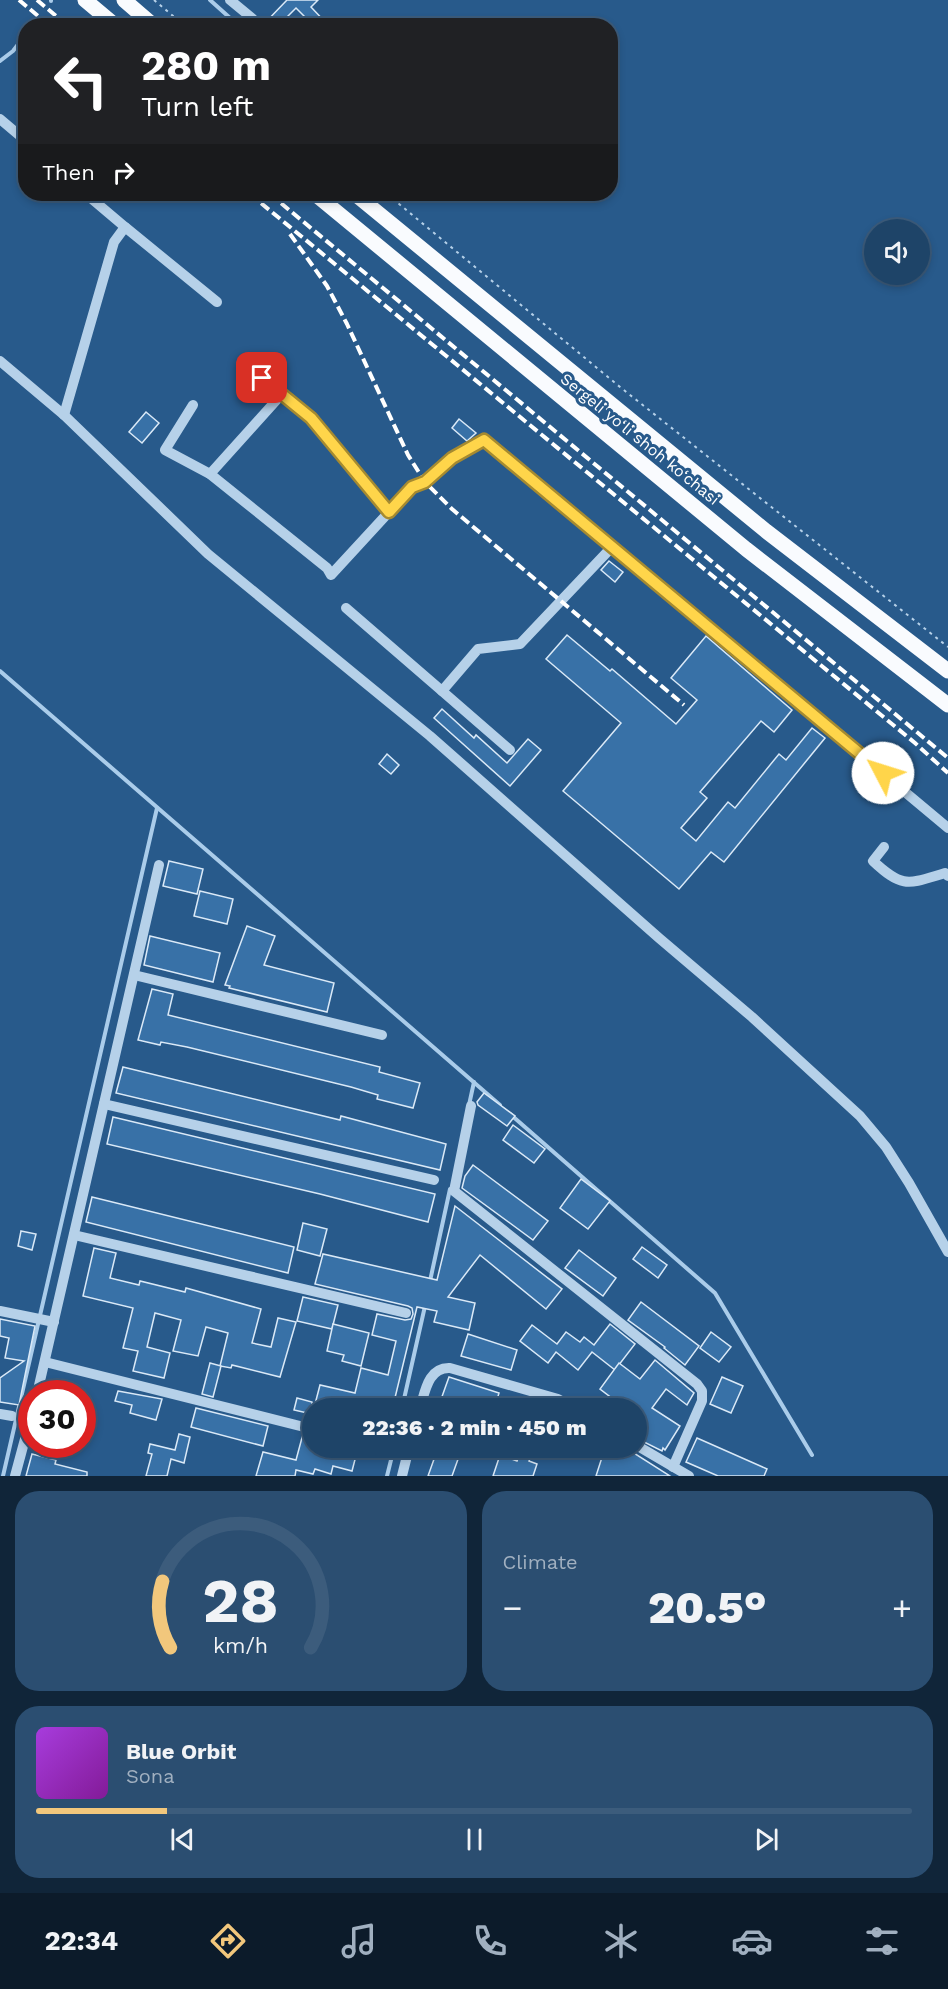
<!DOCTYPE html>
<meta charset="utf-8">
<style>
body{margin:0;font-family:"Work Sans",sans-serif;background:#2b4e71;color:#f1f3f6;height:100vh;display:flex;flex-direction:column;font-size:22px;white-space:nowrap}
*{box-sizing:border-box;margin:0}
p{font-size:20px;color:#a1b0c0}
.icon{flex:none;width:33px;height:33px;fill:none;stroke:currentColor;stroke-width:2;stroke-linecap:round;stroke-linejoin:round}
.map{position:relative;height:1476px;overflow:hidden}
.details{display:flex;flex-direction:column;gap:15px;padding:15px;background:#102539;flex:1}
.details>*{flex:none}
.banner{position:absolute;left:18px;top:18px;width:600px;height:183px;border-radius:24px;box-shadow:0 3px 9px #0003,0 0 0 2px #3c5c7c;background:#202124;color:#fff;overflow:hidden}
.tools{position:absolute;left:864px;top:219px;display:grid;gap:12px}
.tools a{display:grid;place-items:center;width:66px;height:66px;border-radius:50%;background:#1e4468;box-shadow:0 3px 9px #0003,0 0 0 2px #3c5c7c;font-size:30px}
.speed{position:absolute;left:18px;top:1380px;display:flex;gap:12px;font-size:30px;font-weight:700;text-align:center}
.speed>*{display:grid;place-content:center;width:78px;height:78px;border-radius:50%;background:#1e4468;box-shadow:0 3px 9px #0003,0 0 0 2px #3c5c7c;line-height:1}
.speed .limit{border:9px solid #d22;background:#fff;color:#111}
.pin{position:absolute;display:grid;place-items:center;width:51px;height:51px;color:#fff;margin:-26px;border-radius:12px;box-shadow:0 3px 9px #0006}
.me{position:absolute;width:66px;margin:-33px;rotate:310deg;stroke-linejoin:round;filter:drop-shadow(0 0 4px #0008)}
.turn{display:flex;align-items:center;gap:21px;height:126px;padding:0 24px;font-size:27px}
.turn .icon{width:78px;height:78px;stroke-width:2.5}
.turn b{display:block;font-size:42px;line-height:51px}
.then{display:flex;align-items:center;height:57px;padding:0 24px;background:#0003;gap:12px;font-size:22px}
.big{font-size:45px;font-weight:800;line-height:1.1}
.details .widget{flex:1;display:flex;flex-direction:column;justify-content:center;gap:9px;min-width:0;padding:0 21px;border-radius:24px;background:#2b4e71}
.details .dial{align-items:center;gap:0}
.dial svg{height:156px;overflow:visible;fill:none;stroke:#3c5c7c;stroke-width:7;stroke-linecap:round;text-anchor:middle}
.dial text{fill:#f1f3f6;stroke:none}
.song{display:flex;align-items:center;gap:18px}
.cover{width:72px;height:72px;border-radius:9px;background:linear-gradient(135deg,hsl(280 70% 55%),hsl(290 70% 35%))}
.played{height:6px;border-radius:3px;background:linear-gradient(90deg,#f2c77c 15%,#3c5c7c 15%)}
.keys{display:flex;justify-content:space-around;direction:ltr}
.heat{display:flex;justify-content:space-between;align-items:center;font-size:33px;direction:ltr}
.details .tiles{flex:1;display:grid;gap:15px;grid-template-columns:1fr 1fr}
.widget:last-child{grid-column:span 2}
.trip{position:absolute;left:302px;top:1398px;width:345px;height:60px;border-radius:30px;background:#1e4468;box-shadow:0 3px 9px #0003,0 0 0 2px #3c5c7c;font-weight:800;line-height:60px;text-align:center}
.tab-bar{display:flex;height:96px;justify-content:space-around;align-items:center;background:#0c1b2a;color:#a1b0c0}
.tab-bar .icon{width:42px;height:42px}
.tab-bar .selected{color:#f2c77c}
.tab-bar b{font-size:27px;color:#f1f3f6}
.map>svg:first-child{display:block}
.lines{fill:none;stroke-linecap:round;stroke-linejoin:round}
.stream{stroke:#aaccea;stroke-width:4}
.building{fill:#3871a7;stroke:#dae9f7;stroke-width:1.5}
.path{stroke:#b6d1e9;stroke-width:2;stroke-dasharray:3 4.5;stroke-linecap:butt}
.minor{stroke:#b6d1e9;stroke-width:10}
.major{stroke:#f9fbfe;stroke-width:15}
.rail{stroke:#fff;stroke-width:4;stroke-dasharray:10 4.5;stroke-linecap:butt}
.route-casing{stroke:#a68a30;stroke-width:15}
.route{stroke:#ffd54a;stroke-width:10}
.labels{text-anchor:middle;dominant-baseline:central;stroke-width:6;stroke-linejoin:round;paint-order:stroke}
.street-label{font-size:16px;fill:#fff;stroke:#285a8b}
</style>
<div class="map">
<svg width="948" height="1476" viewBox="0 0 948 1476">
<rect width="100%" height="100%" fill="#285a8b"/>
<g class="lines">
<g class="stream">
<path d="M210,0L239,26"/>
<path d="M51,1V0"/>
<path d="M0,61L13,51L26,34"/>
<path d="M0,671L500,1105"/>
<path d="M469,1105L474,1082"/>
<path d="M510,1114L715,1293L812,1455"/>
<path d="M430,1281L450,1189"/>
<path d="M402,1408L425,1306"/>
<path d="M3,1476L157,808"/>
<path d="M387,1476L392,1456"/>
</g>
</g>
<g class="building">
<path d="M287,0H318L311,7L329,26H314L296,8L278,26H262Z"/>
<path d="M146,412L159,423L142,443L129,432Z"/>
<path d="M459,419L476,433L467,441L452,428Z"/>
<path d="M609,561L623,572L615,582L601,570Z"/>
<path d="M567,635L610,671L612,669L676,724L697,700L671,678L706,636L792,710L774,732L761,721L700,792L707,798L681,828L696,841L728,802L735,808L779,754L786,760L812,728L825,738L724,862L711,852L679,889L563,791L621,723L546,659Z"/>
<path d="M442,709L474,738L476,735L507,763L528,739L541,750L510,786L434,718Z"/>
<path d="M387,754L399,765L391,774L379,764Z"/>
<path d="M169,861L203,869L197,894L163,886Z"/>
<path d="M200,891L233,899L227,924L194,916Z"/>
<path d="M247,926L275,936L264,965L334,983L327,1012L229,988L230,986L225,985Z"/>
<path d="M150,936L220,953L213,982L144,965Z"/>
<path d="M152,989L173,994L168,1015L380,1067L379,1072L420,1083L413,1108L377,1099L378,1095L351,1087L187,1047L161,1042L160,1045L138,1040Z"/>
<path d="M123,1067L340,1120L341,1116L446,1144L440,1170L116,1093Z"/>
<path d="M484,1093L515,1116L507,1126L478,1105L477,1102Z"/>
<path d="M113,1117L435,1194L428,1222L320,1194L107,1144Z"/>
<path d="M513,1125L545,1149L534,1163L503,1140Z"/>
<path d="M473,1165L548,1221L533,1240L462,1188L465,1176Z"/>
<path d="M581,1179L610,1201L588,1229L560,1208Z"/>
<path d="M92,1197L294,1247L288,1273L86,1222Z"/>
<path d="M455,1206L562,1289L546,1309L480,1255L448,1297L475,1303L469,1330L434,1322L437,1311L417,1307L393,1406L379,1402L377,1408H314L320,1385L355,1393L361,1368L388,1375L396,1341L372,1335L377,1314L405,1320L411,1319L413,1314L412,1308L408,1306L315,1284L323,1254L437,1280Z"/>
<path d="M303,1223L327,1229L320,1256L297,1250Z"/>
<path d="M21,1231L36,1234L32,1250L18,1246Z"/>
<path d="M642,1247L667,1265L658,1278L633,1259Z"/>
<path d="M94,1248L116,1253L110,1278L139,1285L140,1281L185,1292L186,1288L261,1309L252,1343L271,1347L278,1318L296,1322L280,1377L232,1365L231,1368L220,1366L228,1333L206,1327L198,1356L173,1351L181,1320L155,1313L147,1347L170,1353L164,1378L133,1371L138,1351L123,1348L133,1308L83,1296Z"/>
<path d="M579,1250L616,1278L603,1296L565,1268Z"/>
<path d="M303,1297L338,1305L332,1329L297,1321Z"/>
<path d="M641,1302L699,1346L685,1365L664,1348L665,1347L628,1320Z"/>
<path d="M0,1319L35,1326L19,1405L0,1402V1378L24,1361L5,1358L9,1338L0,1336Z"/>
<path d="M333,1324L369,1333L361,1366L342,1361L344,1355L327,1351Z"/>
<path d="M610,1324L635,1344L615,1370L592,1352L578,1370L556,1352L548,1363L520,1341L532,1325L557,1344L566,1332L580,1342L584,1337L594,1345Z"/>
<path d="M711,1332L731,1347L719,1362L700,1348Z"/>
<path d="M468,1334L517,1350L511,1370L461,1356Z"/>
<path d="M655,1360L694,1393L687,1405L666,1389L652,1408L680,1426L665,1450L663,1448L662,1451L636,1438V1408H625L600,1389L619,1363L640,1379Z"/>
<path d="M210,1363L221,1366L213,1397L202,1394Z"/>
<path d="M449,1377L499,1393L496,1403L482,1399L479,1408H451L439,1405Z"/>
<path d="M722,1377L743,1386L731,1413L710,1404Z"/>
<path d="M118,1391L162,1399L156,1420L130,1413L132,1405L115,1401Z"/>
<path d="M297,1398L312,1402V1414L294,1410Z"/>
<path d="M196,1408L268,1426L263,1446L191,1427Z"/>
<path d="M179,1434L190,1437L184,1463L171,1459L167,1476H146L152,1454L148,1453L150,1444L175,1450Z"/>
<path d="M303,1434L312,1436V1448H358L352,1471L333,1466L331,1474L315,1469L313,1474L296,1470L295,1476H256L263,1452L296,1460Z"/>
<path d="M697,1438L767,1469L764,1476H718L686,1462Z"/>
<path d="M438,1448H462L452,1476H428Z"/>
<path d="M522,1448H534L529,1461L537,1464L533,1476H493L500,1455L517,1461Z"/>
<path d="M605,1448H626L670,1476H596Z"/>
<path d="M32,1454L56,1460L55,1464L87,1472V1476H26Z"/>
</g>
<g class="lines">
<g class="path">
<path d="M154,0L185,26"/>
<path d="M387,194L620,387L948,647"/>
</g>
<g class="minor">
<path d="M230,0L253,19"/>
<path d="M0,119L26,141"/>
<path d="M86,194L125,227"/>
<path d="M0,361L64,415L208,554L430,736L659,938L752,1017L860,1116L886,1147L909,1183L948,1252"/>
<path d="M262,378L311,418L389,512"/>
<path d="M193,405L165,450L210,474L327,568L331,575L412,487L425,482L452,458L484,440L948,828"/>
<path d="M64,415L114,242L125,227L217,302"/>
<path d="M210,474L282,394"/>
<path d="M346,608L442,691L478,649L520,644L611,548"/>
<path d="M442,691L510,750"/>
<path d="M884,847L873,861C903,889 908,884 945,873L948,876"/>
<path d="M134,975L382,1035"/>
<path d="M104,1104L434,1180"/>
<path d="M471,1106L454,1191L697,1384L702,1391V1401L673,1467"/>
<path d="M74,1235L406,1313"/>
<path d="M0,1311L54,1322"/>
<path d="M45,1362L312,1429"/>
<path d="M37,1394L159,865"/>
<path d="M420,1408C425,1392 428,1367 450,1368L558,1399L574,1408"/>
<path d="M0,1414L12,1416"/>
<path d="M636,1445L689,1476"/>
<path d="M384,1448L408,1454"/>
<path d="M15,1476L32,1413"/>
<path d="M402,1476L409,1448"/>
</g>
<g class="major">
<path d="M85,0L116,26"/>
<path d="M124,0L154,26"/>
<path d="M315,194L746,549L948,705"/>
<path d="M355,194L766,531L948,671"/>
</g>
<g class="rail">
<path d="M19,0L50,26"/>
<path d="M37,0L68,26"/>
<path d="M250,194L915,743L948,773"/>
<path d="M270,194L948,758"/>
<path d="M290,234L327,286L347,324L408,455L425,482L452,509L684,705"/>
</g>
</g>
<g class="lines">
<g class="route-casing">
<path id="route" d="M262,378L311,418L389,512L412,487L425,482L452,458L484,440L883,773"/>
</g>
<use href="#route" class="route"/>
</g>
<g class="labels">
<g class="street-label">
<text transform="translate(640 439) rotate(39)">Sergeli yo‘li shoh ko‘chasi</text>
</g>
</g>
</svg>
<div class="tools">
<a><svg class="icon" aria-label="sound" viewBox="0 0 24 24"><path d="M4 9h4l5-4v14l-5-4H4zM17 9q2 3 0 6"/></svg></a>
</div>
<div class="speed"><div class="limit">30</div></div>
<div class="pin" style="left:262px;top:378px;background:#d93025"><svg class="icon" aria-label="arrive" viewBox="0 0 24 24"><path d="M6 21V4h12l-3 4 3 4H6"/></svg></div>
<svg class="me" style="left:883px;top:773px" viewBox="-20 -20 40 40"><circle r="19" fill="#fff"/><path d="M0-13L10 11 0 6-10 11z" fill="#ffd54a"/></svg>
<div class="trip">22:36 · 2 min · 450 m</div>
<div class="banner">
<div class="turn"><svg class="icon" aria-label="left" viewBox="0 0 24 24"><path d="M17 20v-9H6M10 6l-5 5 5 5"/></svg><div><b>280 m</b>Turn left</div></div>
<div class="then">Then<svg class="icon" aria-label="right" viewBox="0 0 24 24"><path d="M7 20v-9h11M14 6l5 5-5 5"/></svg></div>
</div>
</div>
<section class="details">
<div class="tiles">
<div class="widget dial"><svg viewBox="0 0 100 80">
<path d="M14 69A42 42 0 1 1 86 69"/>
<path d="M14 69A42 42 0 0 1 10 35" stroke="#f2c77c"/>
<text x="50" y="56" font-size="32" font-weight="700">28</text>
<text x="50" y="72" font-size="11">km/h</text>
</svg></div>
<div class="widget"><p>Climate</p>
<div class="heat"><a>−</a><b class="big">20.5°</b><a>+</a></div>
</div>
<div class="widget">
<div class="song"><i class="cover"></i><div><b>Blue Orbit</b><p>Sona</p></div></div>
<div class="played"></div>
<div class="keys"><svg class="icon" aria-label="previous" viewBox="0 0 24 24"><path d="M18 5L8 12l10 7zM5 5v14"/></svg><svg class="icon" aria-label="pause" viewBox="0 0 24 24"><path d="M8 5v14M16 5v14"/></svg><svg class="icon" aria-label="next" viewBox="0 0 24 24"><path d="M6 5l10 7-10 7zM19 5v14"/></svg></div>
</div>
</div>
</section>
<nav class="tab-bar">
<b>22:34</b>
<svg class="icon selected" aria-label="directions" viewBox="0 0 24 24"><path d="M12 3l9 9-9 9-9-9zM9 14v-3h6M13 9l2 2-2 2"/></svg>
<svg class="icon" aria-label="music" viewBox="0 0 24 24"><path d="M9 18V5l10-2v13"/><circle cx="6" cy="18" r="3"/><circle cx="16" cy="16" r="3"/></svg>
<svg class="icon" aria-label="phone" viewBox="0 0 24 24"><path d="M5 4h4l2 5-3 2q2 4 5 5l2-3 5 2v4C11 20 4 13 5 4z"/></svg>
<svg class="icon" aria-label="climate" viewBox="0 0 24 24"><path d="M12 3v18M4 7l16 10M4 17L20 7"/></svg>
<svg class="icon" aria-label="car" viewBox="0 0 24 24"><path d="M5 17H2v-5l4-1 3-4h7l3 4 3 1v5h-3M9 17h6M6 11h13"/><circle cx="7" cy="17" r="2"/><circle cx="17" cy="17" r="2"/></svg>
<svg class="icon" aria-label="filters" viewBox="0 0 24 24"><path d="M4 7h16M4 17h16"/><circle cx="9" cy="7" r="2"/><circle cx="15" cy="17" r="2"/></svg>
</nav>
